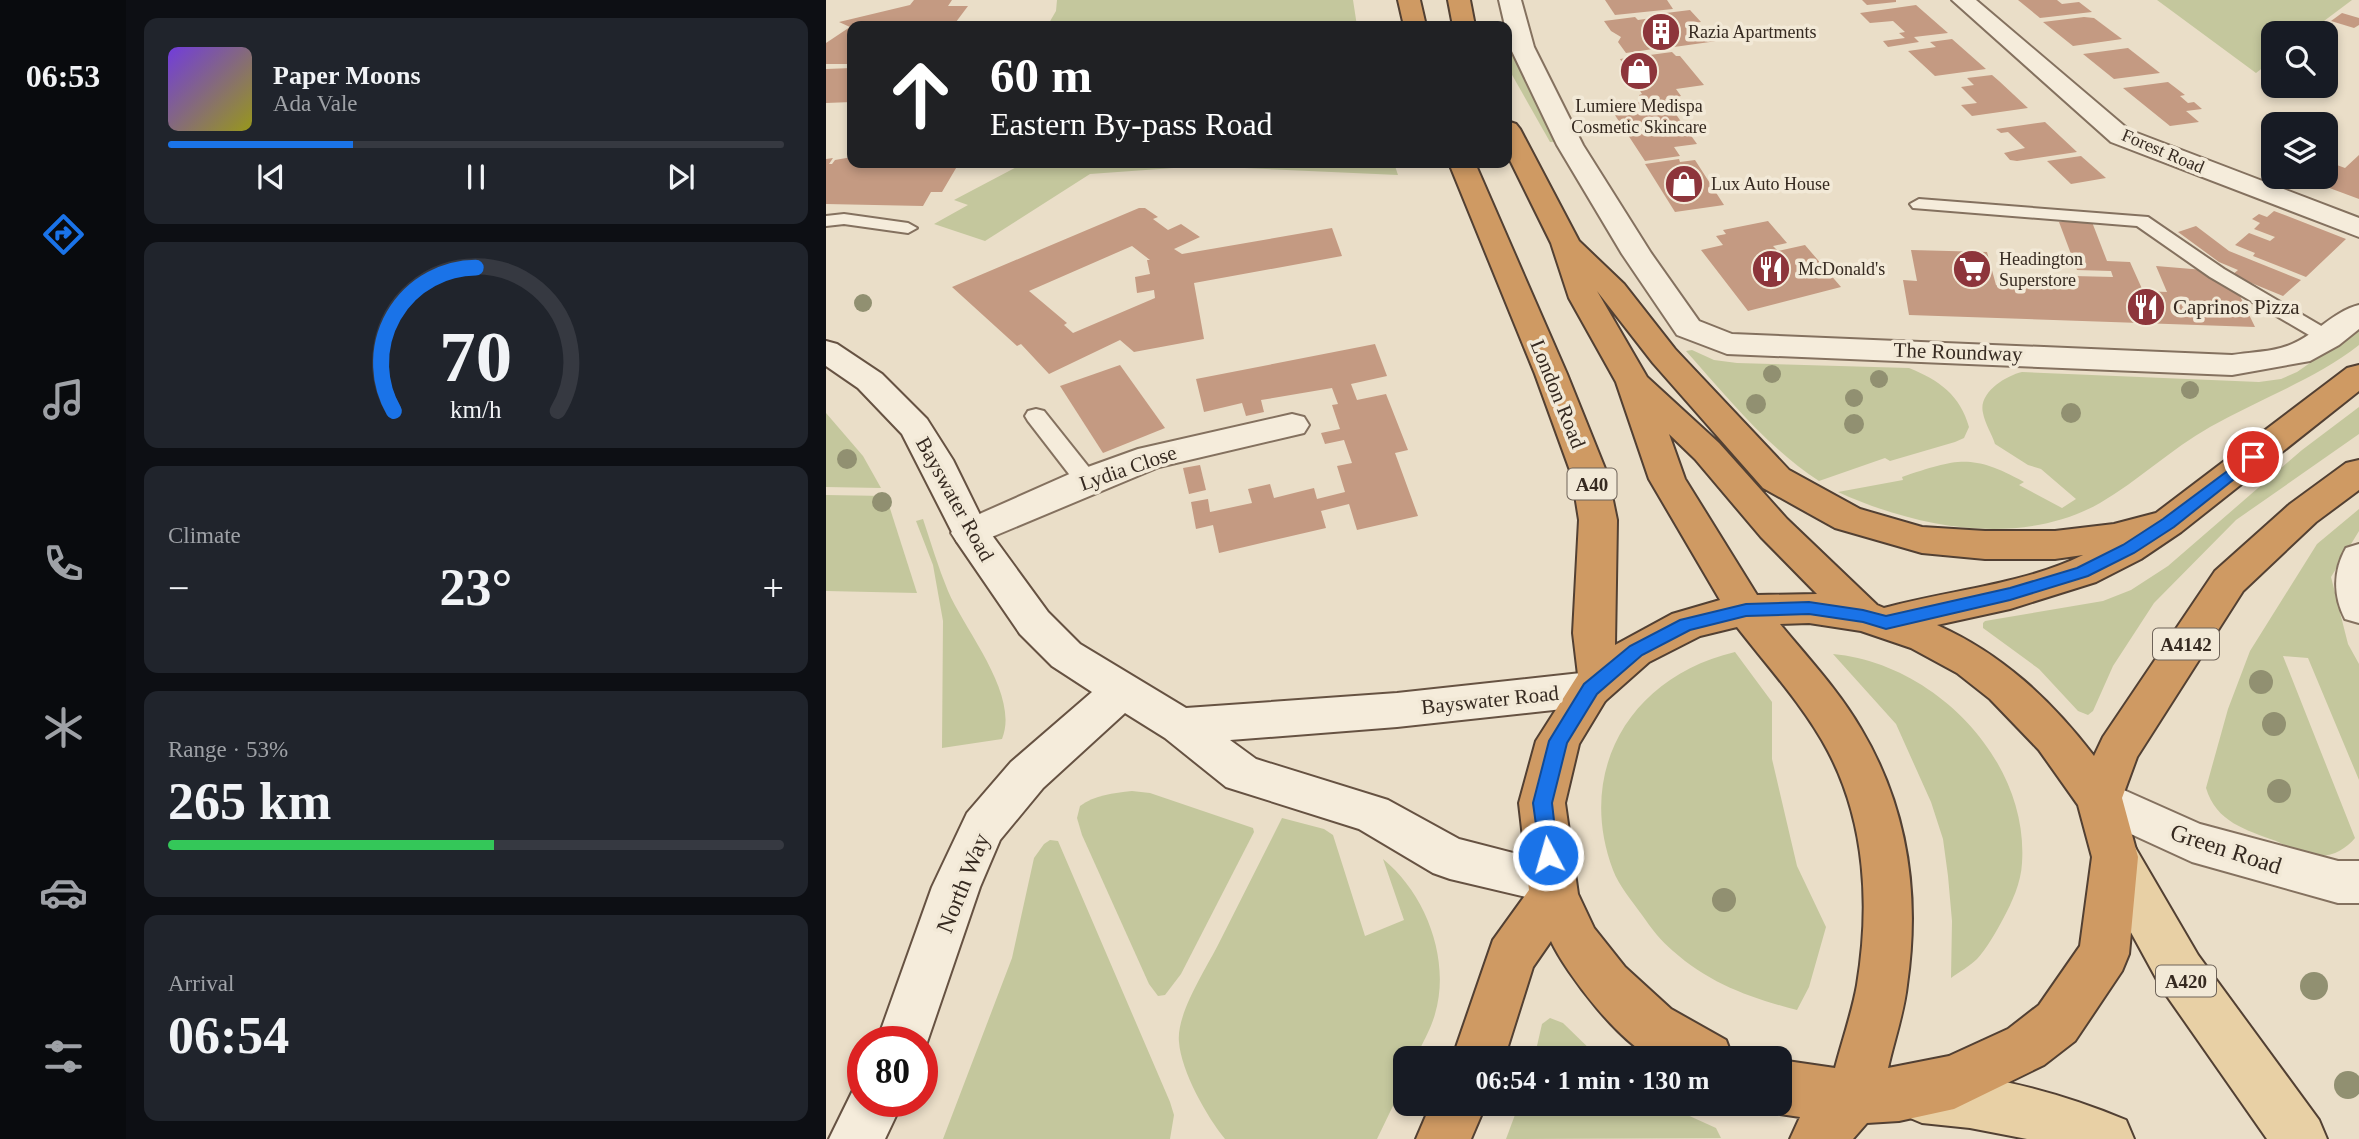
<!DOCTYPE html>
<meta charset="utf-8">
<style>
body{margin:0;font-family:"Times New Roman",serif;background:#20242c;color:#f1f3f6;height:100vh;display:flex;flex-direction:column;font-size:26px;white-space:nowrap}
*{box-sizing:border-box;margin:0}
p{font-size:23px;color:#9ea1a6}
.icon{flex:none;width:38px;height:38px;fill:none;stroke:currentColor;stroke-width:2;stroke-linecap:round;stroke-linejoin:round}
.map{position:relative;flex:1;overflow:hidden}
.drawer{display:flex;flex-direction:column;gap:18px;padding:18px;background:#0d0f14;width:700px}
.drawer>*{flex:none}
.hud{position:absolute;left:21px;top:21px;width:665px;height:147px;border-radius:14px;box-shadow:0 4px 10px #0003;background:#202124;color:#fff;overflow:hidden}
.tools{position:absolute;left:1435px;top:21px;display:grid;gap:14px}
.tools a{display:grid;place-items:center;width:77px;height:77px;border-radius:14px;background:#171b24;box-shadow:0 4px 10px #0003;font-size:35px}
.speed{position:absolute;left:21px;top:1026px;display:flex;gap:14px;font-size:35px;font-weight:700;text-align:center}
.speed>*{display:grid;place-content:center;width:91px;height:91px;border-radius:50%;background:#171b24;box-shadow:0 4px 10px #0003;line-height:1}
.speed .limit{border:10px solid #d22;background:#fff;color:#111}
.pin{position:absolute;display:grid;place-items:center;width:60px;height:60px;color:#fff;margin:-30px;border:4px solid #fff;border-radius:50%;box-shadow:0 2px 7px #0007}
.me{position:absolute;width:77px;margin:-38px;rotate:354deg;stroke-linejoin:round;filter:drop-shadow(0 0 5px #0008)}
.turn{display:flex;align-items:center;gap:24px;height:147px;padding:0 28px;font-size:32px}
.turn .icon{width:91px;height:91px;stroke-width:2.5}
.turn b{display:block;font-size:49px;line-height:60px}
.big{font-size:52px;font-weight:700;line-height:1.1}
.drawer .widget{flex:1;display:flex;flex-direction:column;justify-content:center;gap:10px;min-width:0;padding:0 24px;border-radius:14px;background:#20242c}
.drawer .dial{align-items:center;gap:0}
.dial svg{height:182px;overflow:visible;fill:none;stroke:#363941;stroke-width:7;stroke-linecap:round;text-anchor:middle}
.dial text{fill:#f1f3f6;stroke:none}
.song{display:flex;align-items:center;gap:21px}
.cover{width:84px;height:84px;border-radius:10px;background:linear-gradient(135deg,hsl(260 70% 55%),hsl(60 70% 35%))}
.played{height:7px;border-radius:4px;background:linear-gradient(90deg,#1a73e8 30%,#363941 30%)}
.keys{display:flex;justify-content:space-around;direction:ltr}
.heat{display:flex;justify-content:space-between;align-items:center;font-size:38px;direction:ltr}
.charge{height:10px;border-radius:5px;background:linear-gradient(90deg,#34c759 53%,#363941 0)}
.trip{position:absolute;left:567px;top:1046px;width:399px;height:70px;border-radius:14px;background:#171b24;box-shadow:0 4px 10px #0003;font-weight:700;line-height:70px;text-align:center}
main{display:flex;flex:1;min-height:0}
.menu{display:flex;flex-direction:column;width:126px;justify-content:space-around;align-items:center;background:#090b0e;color:#9ea1a6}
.menu .icon{width:49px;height:49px}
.menu .current{color:#1a73e8}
.menu b{font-size:32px;color:#f1f3f6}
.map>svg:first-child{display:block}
.green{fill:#c4c79d}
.building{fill:#c49a82;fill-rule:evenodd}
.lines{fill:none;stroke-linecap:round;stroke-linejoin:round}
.lane-casing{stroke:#84715f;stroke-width:4}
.street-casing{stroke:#84715f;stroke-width:4}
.secondary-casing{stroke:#665242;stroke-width:4}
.primary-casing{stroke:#524033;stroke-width:4}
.highway-casing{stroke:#524033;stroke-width:4}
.lane{fill:#f5ecdb;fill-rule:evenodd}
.street{fill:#f5ecdb;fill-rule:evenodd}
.secondary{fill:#f5ecdb;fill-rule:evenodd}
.primary{fill:#e8d0a5;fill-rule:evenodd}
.highway{fill:#cf9a63;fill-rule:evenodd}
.tree{fill:#919071}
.route{fill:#1a73e8;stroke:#114b97;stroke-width:2}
.labels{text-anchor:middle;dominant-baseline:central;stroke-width:7;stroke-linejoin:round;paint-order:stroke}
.far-poi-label{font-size:18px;fill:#362a21;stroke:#f2e9d7;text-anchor:start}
.far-street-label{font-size:18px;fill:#362a21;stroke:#f2e9d7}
.shield{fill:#f2e9d7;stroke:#6e6358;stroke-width:2}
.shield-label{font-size:19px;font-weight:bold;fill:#362a21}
.poi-label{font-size:21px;fill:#362a21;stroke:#f2e9d7;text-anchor:start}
.street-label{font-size:21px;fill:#362a21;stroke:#f2e9d7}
.near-street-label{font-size:24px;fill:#362a21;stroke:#f2e9d7}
</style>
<main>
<nav class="menu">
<b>06:53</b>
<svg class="icon current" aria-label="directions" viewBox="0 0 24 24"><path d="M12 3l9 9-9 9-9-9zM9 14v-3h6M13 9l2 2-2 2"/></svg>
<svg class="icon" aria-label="music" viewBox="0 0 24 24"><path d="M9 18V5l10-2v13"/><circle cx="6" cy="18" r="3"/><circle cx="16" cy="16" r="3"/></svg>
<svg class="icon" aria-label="phone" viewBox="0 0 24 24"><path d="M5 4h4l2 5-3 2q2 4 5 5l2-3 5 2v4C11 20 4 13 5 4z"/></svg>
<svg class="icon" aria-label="climate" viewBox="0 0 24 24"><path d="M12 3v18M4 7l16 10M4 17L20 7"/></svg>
<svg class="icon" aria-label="car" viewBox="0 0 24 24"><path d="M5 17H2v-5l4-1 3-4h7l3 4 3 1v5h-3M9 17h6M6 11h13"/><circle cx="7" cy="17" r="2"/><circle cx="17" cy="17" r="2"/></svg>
<svg class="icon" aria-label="filters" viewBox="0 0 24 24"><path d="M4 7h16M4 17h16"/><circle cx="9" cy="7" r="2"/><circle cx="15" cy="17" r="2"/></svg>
</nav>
<section class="drawer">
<div class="widget">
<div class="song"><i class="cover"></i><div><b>Paper Moons</b><p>Ada Vale</p></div></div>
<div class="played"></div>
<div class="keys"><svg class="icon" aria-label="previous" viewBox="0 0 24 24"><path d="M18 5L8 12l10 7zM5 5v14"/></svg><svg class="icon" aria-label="pause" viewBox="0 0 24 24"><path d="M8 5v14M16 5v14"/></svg><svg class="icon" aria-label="next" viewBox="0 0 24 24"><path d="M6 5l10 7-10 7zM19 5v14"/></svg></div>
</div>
<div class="widget dial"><svg viewBox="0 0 100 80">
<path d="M14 69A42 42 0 1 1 86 69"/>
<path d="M14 69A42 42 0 0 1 50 6" stroke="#1a73e8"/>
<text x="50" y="56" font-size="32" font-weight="700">70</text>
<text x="50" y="72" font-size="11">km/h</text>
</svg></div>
<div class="widget"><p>Climate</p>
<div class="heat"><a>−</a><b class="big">23°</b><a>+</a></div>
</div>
<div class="widget"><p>Range · 53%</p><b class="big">265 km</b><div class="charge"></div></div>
<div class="widget"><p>Arrival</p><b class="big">06:54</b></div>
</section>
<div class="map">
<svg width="1533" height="1139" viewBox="0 0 1533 1139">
<rect width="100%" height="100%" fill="#eadec8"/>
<g class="green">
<path d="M231,0H527L531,26H245L239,22L223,23L230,11Z"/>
<path d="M1331,0H1526L1482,33H1447V60L1430,73Z"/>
<path d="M681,30L730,142H724L681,66Z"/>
<path d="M198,163H568L572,175L375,166L264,174L159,241L108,224L142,205L128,200Z"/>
<path d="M1533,329V345C1488,380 1433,399 1384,427C1345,449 1312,481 1274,503C1194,548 1091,528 1012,492L1077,480L1076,477C1131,459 1145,453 1198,482L1193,485L1236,508L1250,499L1215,469L1202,465L1169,444C1166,434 1159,424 1157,413C1152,393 1179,376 1196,372L1433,382L1455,379L1471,372Z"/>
<path d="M866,350L888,360L911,363L1083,368C1113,380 1134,395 1143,427L1138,438L1129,442L1064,461L1059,458L993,481C941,447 901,397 860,351Z"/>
<path d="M1533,407V434L1410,520L1328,603L1287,666L1267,711L1262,715L1252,711L1213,669L1157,628V623L1159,621L1277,601L1305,590L1342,566L1476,450Z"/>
<path d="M0,413L37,456L55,488L0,487Z"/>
<path d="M0,495L60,496L91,593L0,591Z"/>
<path d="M1533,509V531L1505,577L1522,644L1533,664V780L1482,658L1457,656L1529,838C1519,850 1503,859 1486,855C1474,853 1462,846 1450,841C1420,830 1390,822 1380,788L1402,709L1424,651L1491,544Z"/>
<path d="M97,519C105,543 112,567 122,591C139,631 194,695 176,739L116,748L117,621L107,565L90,521Z"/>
<path d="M909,652L946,702V759L971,866L1000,927L983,987L971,1010C924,998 883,983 847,951C835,941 825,928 816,915C806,901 793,886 787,870C749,769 806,676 909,652Z"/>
<path d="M1007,654C1107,663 1203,759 1196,863C1195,883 1186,902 1177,919C1170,932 1161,948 1151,959C1144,966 1133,972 1125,978L1126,921L1122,876L1117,839L1105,802L1070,724Z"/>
<path d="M306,791L324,793L427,828L428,832L355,974L339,995L332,996L323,984L256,835L251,818L254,806C269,795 287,793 306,791Z"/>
<path d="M456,818L498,829L507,835L539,936L578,920L557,859C600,894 625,960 609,1014C605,1029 596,1044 589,1059H579V1081L551,1139H399C381,1117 355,1071 353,1042C350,1014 380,969 393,943C414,901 435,860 456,818Z"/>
<path d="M224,840L232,841L235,848L344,1102L348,1115L344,1139H117L186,958L208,858L218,844Z"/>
<path d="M724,1018L737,1023L774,1059H708L716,1024Z"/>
<path d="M693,1104H837L890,1128L895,1138L680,1139Z"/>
</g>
<g class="building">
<path d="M88,0H126L122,6H142L127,26H26V64H0V43L24,27L13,22L84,5Z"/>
<path d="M779,0H841L847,9L789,15Z"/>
<path d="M1036,0H1070V2L1041,5Z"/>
<path d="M1192,0H1231L1236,4L1253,2L1266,12L1214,18Z"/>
<path d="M1090,5L1122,33L1088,37L1093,42L1062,47L1057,41L1079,38L1073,33L1079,32L1067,21L1044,23L1034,13Z"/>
<path d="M864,10L875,22L867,23L872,29L879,28L891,41L848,47L845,43L831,45L834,48L800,53L792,42L795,37L785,31L778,21L809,17L812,20L826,18L824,15Z"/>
<path d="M1516,13L1533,18V25L1528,28L1505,21Z"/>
<path d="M1258,17L1268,18L1296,39L1247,46L1217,22Z"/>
<path d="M1126,39L1160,69L1109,76L1082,51L1110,47L1104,42Z"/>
<path d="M1302,48L1334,73L1288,79L1257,54Z"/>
<path d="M846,52L850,56H854L878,85L850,89L855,96L839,99L871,144L848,147L854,156L819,161L783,106L817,102L813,95L816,94L794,59Z"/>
<path d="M26,68V102L0,103V69Z"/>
<path d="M1166,75L1173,81L1202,108L1146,116L1135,105L1151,103L1135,87L1148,85L1141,78Z"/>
<path d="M1342,82L1359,95L1354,96L1362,103L1368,102L1376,109L1360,111L1373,122L1344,126L1297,88Z"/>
<path d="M1219,122L1251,152L1191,161L1184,160L1178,153L1199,148L1182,132L1175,133L1170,129Z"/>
<path d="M1533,155V199L1490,183L1494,179L1488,177H1500V161L1519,168Z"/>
<path d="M1255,156L1280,178L1245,184L1221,161Z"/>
<path d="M26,157V163H133L116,192H105L97,206L0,204V159L7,158L3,164H6L9,160Z"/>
<path d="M853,159L854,162L869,160L898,205L849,212L819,164Z"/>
<path d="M313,208H319L332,217L327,219L342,230L355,224L374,237L348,249L356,254L506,228L516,256L368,283L378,339L308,352L294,340L223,374L195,344L191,346L126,287ZM306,246L324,260H321L324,274L309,277L311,293L328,290L329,298L247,333L238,325L241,323L203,291Z"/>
<path d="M1448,211L1469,219L1520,239L1480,277L1427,256L1429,253L1409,245L1423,233L1444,241L1449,237L1428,229L1434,223L1426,219L1433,214L1441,217Z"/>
<path d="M942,221L961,243L947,246L952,251L979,245L1015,287L922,311L875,250L897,245L890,236L900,234L897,230Z"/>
<path d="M1233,222H1266L1281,261L1304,262L1317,291L1341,292L1330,266L1378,270L1412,292L1429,327L1083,315L1077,280L1091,281L1085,250L1161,252L1170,285L1252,288L1247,276L1287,277L1285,271L1251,270Z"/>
<path d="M1370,226L1403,251L1475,280L1457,296L1406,275L1412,270L1393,262L1352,232Z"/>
<path d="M549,344L561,376L525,384L531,400L560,394L582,450L569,453L592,516L531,530L523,504L495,511L500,528L393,553L387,525L370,529L365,502L382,499L384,512L426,503L422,489L444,484L448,498L488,488L491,499L519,492L511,466L526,463L518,440L499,444L495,433L514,429L506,405L512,404L506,388L435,400L438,412L420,416L416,403L378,412L370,379Z"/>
<path d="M294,365L339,428L277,453L234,386Z"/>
<path d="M374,465L380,490L363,494L357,468Z"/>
</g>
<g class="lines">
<g class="lane-casing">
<g id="lane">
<path d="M1093,199L1322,217L1398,269L1509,334L1512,338L1509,342H1495L1384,277L1311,226L1087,208L1084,204Z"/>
<path d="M18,214L82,223L91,228L82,233L18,224L0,226V216Z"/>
<path d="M210,409L218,411L269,475L272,481L269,487L261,489L253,487L202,421L199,416L202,411Z"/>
</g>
</g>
<g class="street-casing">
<g id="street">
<path d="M673,0H695L708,47L757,145L825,253L873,321L906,334L1406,355C1425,352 1449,352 1466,344C1490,334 1508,311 1533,305V329L1513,345L1484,361L1406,375L901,354L851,335L796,254L731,145L684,47Z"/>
<path d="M1126,0H1150L1303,130L1533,218V237L1285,142Z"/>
<path d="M466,414L478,417L483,425L478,433L333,467L144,546L131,542L125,533L131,524L248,472L312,449Z"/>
<path d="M1533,544V623L1519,619C1507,596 1507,571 1520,548Z"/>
<path d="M1273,779L1374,824L1512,861H1533V903H1512L1366,862L1257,812L1250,798L1257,784Z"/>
</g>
</g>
<g class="secondary-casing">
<g id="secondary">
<path d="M0,341L11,344L56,374L101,419L127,460L160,527L222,612L254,644L360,708L571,693L764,672L779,677L785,689L779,701L764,706L571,727L404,740L430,759L562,800L633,839L742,867L749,882L742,897L725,903L624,879L607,873L533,829L400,787L339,738L299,713L217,788L174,840L154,887L96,1057V1041H51L106,887L141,813L185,762L266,692L226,666L194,634L131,542L76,434L32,388L0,366Z"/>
<path d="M37,1080V1101H77L59,1139H3L31,1082Z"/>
</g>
</g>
<g class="primary-casing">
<g id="primary">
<path d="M1289,836L1306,842L1372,955L1493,1120L1501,1139H1441L1336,989L1272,872L1266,857L1272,842Z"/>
<path d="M1096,1069C1168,1076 1233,1092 1300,1120L1308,1139H1201L1144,1128L1096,1123L1077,1115L1069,1096L1077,1077Z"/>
</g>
</g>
<g class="highway-casing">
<g id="highway">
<path d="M572,0H594L600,26H578Z"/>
<path d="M622,0H644L649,26H627Z"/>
<path d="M681,121L690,124L694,129L753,241L798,284L849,349L963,470L1034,509L1096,527L1159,531H1229L1288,524L1330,513L1521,368L1533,365V391L1355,532L1315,559L1270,582L1184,609L1111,625C1176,654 1225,700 1268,756L1277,737L1389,571L1464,504L1520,463L1533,460V490L1490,522L1417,591L1311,757L1296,798L1312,857L1303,954L1296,971L1249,1041L1218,1065L1128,1109L1073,1121L1041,1123L1027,1139H964L974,1117L954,1114L935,1106L954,1104V1060L1009,1068C1016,1041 1026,1013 1031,985C1044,907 1040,823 1002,751C978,706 942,667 911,627L874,636L823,662L779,701L753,744L739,803L752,894L768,928L799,967L845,1009L900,1040L907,1059C889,1059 848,1063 832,1059C798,1050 739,972 725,941L707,967L678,1059H626L667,940L703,890L693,803L710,741L752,675L747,633L753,520L746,476L709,374L623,163H649L741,374L782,476L791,520L789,645L846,614L894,600L823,479L790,382L743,298L725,243L681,154ZM771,291L827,363L937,488L1009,528L1096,553L1159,559H1229L1257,555C1196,585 1123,590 1058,608L1051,605L961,519L893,443L821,377ZM843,434L869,459L935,537L991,594L931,595L859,479ZM983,623L1035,631L1085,648L1131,673L1164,699L1213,750L1252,805L1266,857L1254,946L1213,1005L1182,1029L1123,1056L1062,1068C1068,1041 1078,1013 1081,985C1094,896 1082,808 1035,729C1013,691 982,658 954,624Z"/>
<path d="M605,1104H660L645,1139H590Z"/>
</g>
</g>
<use href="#lane" class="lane"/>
<use href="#street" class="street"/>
<use href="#secondary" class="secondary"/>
<use href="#primary" class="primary"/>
<use href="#highway" class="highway"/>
</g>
<g class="tree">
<circle cx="37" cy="303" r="9"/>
<circle cx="946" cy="374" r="9"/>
<circle cx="1053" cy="379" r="9"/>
<circle cx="1364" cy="390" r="9"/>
<circle cx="1028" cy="398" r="9"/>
<circle cx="930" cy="404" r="10"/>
<circle cx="1245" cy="413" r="10"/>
<circle cx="1028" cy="424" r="10"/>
<circle cx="21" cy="459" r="10"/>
<circle cx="56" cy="502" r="10"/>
<circle cx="1435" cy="682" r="12"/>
<circle cx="1448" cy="724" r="12"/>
<circle cx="1453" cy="791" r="12"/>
<circle cx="898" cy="900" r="12"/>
<circle cx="1488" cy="986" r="14"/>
<circle cx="1522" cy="1085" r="14"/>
</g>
<path class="route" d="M1427,452L1434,457L1432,460L1348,527L1308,553L1262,576L1184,600L1060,629L1037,622L983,614L920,616L864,630L816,655L771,694L741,743L726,803L732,855L729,861L722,864L715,861L707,803L723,741L758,684L804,646L854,620L920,604L983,602L1037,610L1060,616L1184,588L1251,568L1297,545L1337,519Z"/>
<defs>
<g id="building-disc" transform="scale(2.0125)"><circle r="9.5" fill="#8d353b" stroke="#f2e9d7"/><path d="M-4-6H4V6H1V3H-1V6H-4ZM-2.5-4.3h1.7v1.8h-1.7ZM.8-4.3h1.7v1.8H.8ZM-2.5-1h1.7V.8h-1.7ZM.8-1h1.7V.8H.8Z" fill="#fff"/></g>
<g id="shop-disc" transform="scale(2.0125)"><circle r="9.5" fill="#8d353b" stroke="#f2e9d7"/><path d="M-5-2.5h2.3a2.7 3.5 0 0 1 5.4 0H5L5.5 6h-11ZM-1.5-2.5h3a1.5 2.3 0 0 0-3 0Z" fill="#fff"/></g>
<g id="restaurant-disc" transform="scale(2.0125)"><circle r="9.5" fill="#8d353b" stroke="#f2e9d7"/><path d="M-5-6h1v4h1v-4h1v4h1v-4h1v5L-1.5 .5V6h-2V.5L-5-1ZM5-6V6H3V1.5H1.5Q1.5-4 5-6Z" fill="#fff"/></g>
<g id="supermarket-disc" transform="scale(2.0125)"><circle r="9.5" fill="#8d353b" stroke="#f2e9d7"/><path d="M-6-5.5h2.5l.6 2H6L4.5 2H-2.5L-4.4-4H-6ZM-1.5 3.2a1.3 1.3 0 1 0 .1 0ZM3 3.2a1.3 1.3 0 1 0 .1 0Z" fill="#fff"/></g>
</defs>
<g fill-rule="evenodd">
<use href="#building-disc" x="835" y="32"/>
<use href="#shop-disc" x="813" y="71"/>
<use href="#shop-disc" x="858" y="184"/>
<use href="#restaurant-disc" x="945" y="269"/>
<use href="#supermarket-disc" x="1146" y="269"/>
<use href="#restaurant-disc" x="1320" y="307"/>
</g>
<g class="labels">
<g class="far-poi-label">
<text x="862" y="32">Razia Apartments</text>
<text x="813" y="106" text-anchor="middle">Lumiere Medispa<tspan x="813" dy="21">Cosmetic Skincare</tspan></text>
<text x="885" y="184">Lux Auto House</text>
<text x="1173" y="259">Headington<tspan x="1173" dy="21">Superstore</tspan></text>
<text x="972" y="269">McDonald's</text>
</g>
<g class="far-street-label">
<text transform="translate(1337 151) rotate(23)">Forest Road</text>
</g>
<g class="shield">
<rect x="741.5" y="468.5" width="49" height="31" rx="5"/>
<rect x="1327" y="628.5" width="66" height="31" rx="5"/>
<rect x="1330" y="965.5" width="60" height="31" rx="5"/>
</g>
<g class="shield-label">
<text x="766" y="484">A40</text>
<text x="1360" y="644">A4142</text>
<text x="1360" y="981">A420</text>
</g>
<g class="poi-label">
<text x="1347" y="307">Caprinos Pizza</text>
</g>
<g class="street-label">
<text transform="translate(1132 352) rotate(2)">The Roundway</text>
<text transform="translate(732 394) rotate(68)">London Road</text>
<text transform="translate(302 468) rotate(-19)">Lydia Close</text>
<text transform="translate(129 499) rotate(61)">Bayswater Road</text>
<text transform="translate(664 700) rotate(-6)">Bayswater Road</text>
</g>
<g class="near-street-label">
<text transform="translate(1400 849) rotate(18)">Green Road</text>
<text transform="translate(137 883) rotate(-68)">North Way</text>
</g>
</g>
</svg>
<div class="tools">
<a><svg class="icon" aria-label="search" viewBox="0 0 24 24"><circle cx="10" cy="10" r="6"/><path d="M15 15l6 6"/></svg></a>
<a><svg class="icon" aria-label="layers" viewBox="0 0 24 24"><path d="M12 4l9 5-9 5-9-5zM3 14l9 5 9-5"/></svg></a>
</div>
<div class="speed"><div class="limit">80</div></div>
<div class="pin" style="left:1427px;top:457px;background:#d93025"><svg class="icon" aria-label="arrive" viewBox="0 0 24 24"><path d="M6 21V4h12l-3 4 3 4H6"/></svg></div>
<svg class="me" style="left:722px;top:855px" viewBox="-20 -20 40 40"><circle r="17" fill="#1a73e8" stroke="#fff" stroke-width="3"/><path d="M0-11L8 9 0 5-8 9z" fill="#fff"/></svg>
<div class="trip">06:54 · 1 min · 130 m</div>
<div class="hud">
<div class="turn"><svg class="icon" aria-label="ahead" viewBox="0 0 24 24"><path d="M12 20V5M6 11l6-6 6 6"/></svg><div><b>60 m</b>Eastern By-pass Road</div></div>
</div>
</div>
</main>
